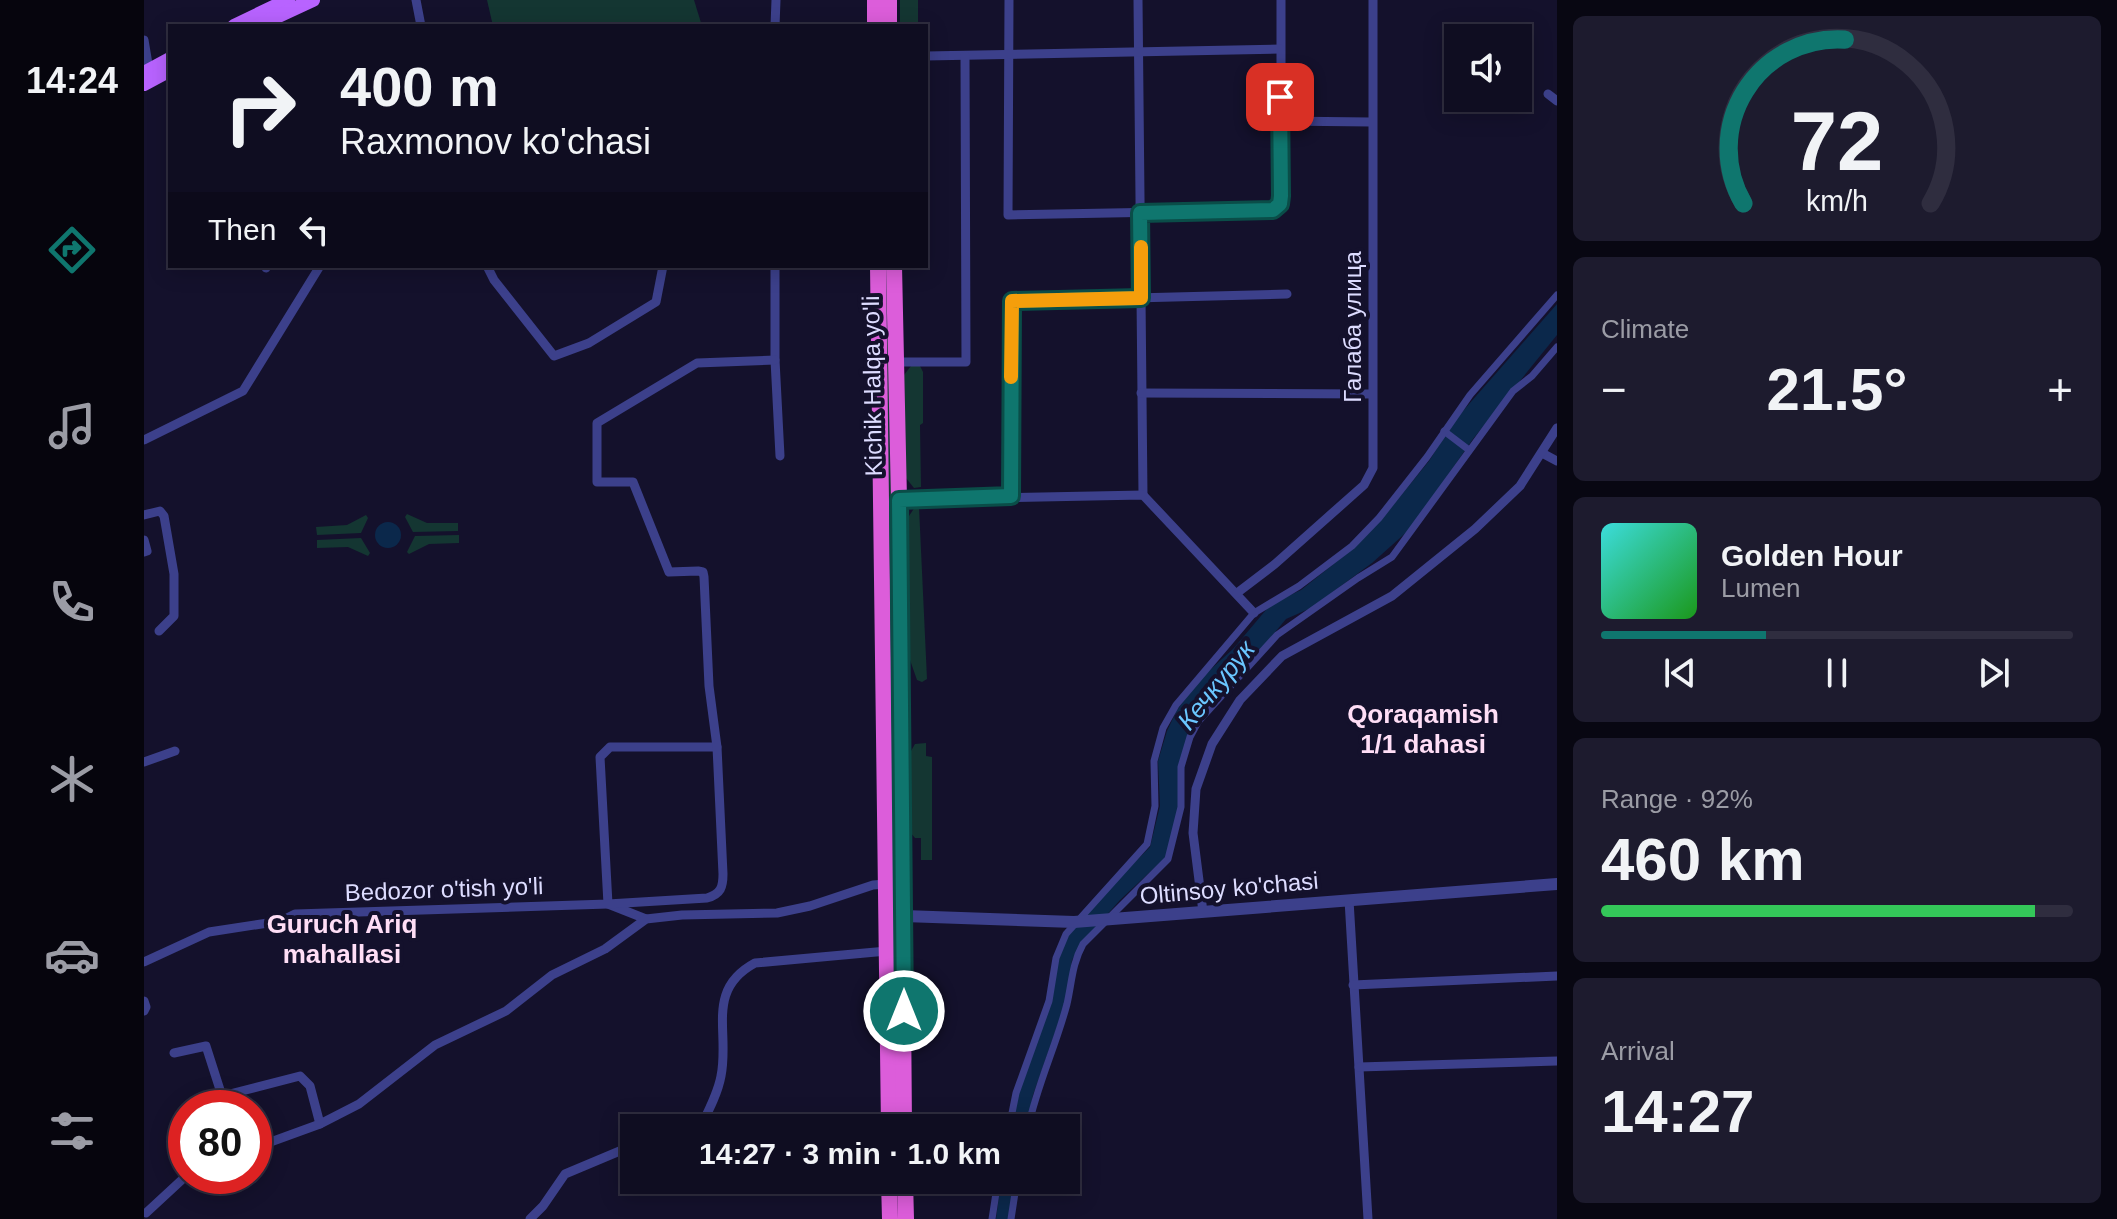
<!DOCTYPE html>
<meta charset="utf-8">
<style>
body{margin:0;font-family:Helvetica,sans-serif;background:#1d1b2e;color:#f1f3f6;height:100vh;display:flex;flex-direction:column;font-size:30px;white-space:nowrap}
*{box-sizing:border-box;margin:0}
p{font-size:26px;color:#9b9ca5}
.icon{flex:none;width:44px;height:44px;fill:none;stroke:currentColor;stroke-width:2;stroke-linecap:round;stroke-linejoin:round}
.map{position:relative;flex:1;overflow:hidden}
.drawer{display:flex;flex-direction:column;gap:16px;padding:16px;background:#080712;width:560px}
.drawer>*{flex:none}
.hud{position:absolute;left:24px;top:24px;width:760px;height:244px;border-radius:0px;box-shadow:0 4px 20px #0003,0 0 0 2px #2f2d3f;background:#0f0d21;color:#f1f3f6;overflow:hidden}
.buttons{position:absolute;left:1300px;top:24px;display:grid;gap:16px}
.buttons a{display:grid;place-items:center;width:88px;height:88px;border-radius:0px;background:#0f0d21;box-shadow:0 4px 20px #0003,0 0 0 2px #2f2d3f;font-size:40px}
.speed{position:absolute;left:24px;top:1090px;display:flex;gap:16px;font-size:40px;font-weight:700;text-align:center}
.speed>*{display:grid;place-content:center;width:104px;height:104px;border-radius:50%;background:#0f0d21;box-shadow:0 4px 20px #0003,0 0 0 2px #2f2d3f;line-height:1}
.speed .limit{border:12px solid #d22;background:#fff;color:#111}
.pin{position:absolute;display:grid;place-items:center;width:68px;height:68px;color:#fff;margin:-34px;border-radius:16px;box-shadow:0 4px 12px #0006}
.me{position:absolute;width:88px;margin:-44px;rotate:0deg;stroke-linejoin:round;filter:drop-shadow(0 0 6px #0008)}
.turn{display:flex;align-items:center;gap:28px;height:168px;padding:0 40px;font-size:36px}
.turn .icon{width:104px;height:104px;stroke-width:2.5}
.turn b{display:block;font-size:56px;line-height:68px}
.then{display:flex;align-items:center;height:76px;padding:0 40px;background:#0003;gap:16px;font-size:30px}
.big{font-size:60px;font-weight:700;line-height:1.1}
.drawer .card{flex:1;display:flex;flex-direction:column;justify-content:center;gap:12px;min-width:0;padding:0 28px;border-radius:12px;background:#1d1b2e}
.drawer .dial{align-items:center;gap:0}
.dial svg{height:208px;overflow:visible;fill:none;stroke:#2f2d3f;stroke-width:7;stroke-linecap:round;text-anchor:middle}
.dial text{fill:#f1f3f6;stroke:none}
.song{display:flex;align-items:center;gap:24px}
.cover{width:96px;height:96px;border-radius:12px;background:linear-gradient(135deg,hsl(180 70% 55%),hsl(120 70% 35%))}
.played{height:8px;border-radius:4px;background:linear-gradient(90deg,#0f766e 35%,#2f2d3f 35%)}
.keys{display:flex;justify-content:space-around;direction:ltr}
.heat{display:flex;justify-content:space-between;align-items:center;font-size:44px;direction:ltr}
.charge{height:12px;border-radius:6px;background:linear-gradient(90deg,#34c759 92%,#2f2d3f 0)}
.trip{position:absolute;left:476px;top:1114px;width:460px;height:80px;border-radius:0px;background:#0f0d21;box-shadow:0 4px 20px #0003,0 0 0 2px #2f2d3f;font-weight:700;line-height:80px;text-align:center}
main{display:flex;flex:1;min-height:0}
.tab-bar{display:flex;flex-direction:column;width:144px;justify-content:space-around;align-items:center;background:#06050d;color:#9b9ca5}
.tab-bar .icon{width:56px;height:56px}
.tab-bar .current{color:#0f766e}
.tab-bar b{font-size:36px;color:#f1f3f6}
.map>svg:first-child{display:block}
.green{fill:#143632}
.water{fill:#0b284b}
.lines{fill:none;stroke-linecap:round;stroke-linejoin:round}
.pedestrian{stroke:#3c408b;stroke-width:7}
.minor{stroke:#3c408b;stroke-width:9}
.tertiary{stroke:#3c408b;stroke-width:12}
.primary{stroke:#b863ff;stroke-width:14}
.trunk{stroke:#dc5dda;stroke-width:16}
.route-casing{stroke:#0a4d48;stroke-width:20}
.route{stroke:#0f766e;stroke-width:14}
.slow{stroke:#f59e0b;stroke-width:14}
.labels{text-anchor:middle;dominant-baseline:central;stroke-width:8;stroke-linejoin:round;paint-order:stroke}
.street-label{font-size:24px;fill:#dddcff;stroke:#14112c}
.water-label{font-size:26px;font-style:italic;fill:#6ac6ff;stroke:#14112c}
.neighbourhood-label{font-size:26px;font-weight:bold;fill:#ffdef6;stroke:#14112c}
</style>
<main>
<nav class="tab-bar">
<b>14:24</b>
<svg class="icon current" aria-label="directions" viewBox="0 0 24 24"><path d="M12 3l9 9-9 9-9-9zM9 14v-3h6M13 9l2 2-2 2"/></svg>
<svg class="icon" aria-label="music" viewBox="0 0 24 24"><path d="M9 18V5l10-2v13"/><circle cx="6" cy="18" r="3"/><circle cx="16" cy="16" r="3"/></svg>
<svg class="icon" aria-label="phone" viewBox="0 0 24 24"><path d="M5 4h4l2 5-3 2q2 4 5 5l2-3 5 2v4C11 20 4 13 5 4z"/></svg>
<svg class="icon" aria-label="climate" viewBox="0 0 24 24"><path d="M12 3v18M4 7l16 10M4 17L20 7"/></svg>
<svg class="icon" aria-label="car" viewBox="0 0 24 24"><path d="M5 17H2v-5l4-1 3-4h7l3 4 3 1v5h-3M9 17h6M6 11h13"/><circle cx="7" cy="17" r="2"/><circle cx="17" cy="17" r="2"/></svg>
<svg class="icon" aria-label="filters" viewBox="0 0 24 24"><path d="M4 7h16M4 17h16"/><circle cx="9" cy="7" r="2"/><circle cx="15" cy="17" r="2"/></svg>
</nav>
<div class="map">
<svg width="1413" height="1219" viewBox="0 0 1413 1219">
<rect width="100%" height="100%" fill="#14112c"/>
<g class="green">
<path d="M343,0H550L558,26H349Z"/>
<rect x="756" y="0" width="18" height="26"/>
<path d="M738,266H744L750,617H744Z"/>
<path d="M767,366H776L779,372V423L776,425L777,487L770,488L762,478L760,375Z"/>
<path d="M771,507H775L783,679L778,682L773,680L766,660L763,519Z"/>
<path d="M263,514L283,523H314V531L269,532L261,517Z"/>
<path d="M222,515L224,518L217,533L173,535L172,527L203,525Z"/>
<path d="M315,535V543L285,544L265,554L263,552L271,536Z"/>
<path d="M217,538L226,553L224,556L204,547L173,548V540Z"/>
<path d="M782,743V756L788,757V860H777V838H771L766,832L767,751L771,744Z"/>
</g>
<g class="water">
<path d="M1413,304V335L1329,439L1266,529L1228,563L1167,608L1142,619L1045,735L1035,807L1022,857L976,900L938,943L928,960L921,1004L889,1095L882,1128H868L875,1092L914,958L925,935L964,889L1006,847L1016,806L1014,761L1023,731L1033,710L1056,679L1089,649L1127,604L1157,590L1211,547L1237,520L1285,461L1311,420Z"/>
<circle cx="244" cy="535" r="13"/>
<path d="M857,1180H871L864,1219H852Z"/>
</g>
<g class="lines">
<g class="pedestrian">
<path d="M1300,431L1325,450"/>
<path d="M865,1128L872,1093L905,1001L912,958L922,934L1003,844L1011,806L1010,761L1019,728L1032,705L1110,613L1155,586L1208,546L1235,518L1283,457L1326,395L1413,295"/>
<path d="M884,1128C893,1085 912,1046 923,1004C928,982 928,964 939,944L1024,859L1037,807V767L1046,737L1054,722L1133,635L1214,578L1248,557L1369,391L1388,376L1413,347"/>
<path d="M848,1219L854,1180"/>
<path d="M867,1219L873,1180"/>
</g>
<g class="minor">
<path d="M272,0L277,26"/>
<path d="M865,0L864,215L1129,210L1136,204L1137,196V0"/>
<path d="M994,0L999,495"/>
<path d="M631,26L632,0"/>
<path d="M0,40L5,70"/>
<path d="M782,56L1136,49"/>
<path d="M1404,94L1413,101"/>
<path d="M1136,121L1227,122"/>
<path d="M343,266L350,280L410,356L445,343L512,302L519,266"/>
<path d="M631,266V360L636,456"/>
<path d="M122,268L123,266"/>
<path d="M752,362H822L821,56"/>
<path d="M997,393L1228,394"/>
<path d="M0,440L99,391L176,266"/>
<path d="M1398,453L1413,461"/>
<path d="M867,496L868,301L1143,294"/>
<path d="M755,500L999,495L1110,613"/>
<path d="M0,515L16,511L20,516L30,574V616L15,631"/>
<path d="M0,540L3,551L0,552"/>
<path d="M1093,593L1131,564L1220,485L1229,468V0"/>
<path d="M0,762L31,751"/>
<path d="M1205,900L1224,1219"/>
<path d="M1059,912L1049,833L1052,789L1068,744L1096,700L1138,656L1248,596L1331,529L1376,486L1413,428"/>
<path d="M502,919L464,904L456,757L466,747H573"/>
<path d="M0,962L65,932L137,921L151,914L464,904L563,898C577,894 579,887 579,874L573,747L565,686L560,577L559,572L554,571L525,572L489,482H453V423L553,363L631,360"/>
<path d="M1209,985L1413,976"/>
<path d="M0,1001L2,1007L0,1011"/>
<path d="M30,1053L62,1046L78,1096L156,1076L166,1086L176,1124"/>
<path d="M1215,1067L1413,1061"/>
<path d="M556,1128C564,1112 574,1093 577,1076C586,1032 561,990 611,963L743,951"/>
<path d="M110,1148L176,1124L215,1104L291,1045L362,1011L408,975L461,949L502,919L538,915L633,913L666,906L729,885L742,884"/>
<path d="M2,1213L42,1176"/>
<path d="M386,1219L399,1206L421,1174L490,1145"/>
</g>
<path class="tertiary" d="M760,916L930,922L1413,884"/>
<g class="primary">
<path d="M90,26L144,0"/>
<path d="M113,26L169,0"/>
<path d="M0,73L26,59"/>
<path d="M0,84L26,70"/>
</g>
<g class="trunk">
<path d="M731,0V26"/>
<path d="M745,0V26"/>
<path d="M734,266L745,1128"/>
<path d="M750,266L755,500L760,1128"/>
<path d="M745,1180L746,1219"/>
<path d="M761,1180L762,1219"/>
</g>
</g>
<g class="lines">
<g class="route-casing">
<path id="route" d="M760,1011L755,500L867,496L868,301L997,298L996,213L1129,210L1136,204L1137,196L1136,97"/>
</g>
<use href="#route" class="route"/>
<path class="slow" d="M867,377L868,301L997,298V247"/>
</g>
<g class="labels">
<g class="street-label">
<text transform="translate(1208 327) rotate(-90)">Галаба улица</text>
<text transform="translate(728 386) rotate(-91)">Kichik Halqa yo'li</text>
<text transform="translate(1085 888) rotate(-5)">Oltinsoy ko'chasi</text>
<text transform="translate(300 889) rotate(-2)">Bedozor o'tish yo'li</text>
</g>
<g class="water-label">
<text transform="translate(1072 685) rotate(-51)">Кечкурук</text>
</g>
<g class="neighbourhood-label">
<text x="1279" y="714">Qoraqamish<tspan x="1279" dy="30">1/1 dahasi</tspan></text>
<text x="198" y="924">Guruch Ariq<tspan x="198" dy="30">mahallasi</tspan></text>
</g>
</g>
</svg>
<div class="buttons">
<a><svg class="icon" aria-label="sound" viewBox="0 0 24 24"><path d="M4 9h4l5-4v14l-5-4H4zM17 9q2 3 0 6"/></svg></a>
</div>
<div class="speed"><div class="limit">80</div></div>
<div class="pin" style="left:1136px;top:97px;background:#d93025"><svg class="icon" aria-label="arrive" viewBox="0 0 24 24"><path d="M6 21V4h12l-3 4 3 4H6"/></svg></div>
<svg class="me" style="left:760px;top:1011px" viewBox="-20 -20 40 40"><circle r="17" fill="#0f766e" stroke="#fff" stroke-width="3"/><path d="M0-11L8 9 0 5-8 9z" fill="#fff"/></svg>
<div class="trip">14:27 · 3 min · 1.0 km</div>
<div class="hud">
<div class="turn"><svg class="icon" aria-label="right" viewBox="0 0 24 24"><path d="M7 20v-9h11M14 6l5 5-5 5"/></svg><div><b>400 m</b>Raxmonov ko'chasi</div></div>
<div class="then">Then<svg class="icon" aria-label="left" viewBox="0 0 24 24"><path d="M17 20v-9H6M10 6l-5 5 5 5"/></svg></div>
</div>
</div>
<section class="drawer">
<div class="card dial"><svg viewBox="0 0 100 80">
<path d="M14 69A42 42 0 1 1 86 69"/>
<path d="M14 69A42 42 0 0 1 53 6" stroke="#0f766e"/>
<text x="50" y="56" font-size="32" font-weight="700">72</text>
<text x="50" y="72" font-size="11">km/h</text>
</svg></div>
<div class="card"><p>Climate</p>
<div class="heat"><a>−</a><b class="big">21.5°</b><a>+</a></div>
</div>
<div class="card">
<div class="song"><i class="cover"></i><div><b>Golden Hour</b><p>Lumen</p></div></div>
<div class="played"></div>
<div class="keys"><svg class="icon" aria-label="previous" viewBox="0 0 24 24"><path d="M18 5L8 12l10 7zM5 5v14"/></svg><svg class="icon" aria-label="pause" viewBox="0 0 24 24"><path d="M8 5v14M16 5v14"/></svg><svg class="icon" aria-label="next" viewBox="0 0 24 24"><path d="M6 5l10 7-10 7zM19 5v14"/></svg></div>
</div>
<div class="card"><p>Range · 92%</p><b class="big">460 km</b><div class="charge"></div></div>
<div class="card"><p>Arrival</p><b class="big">14:27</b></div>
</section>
</main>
